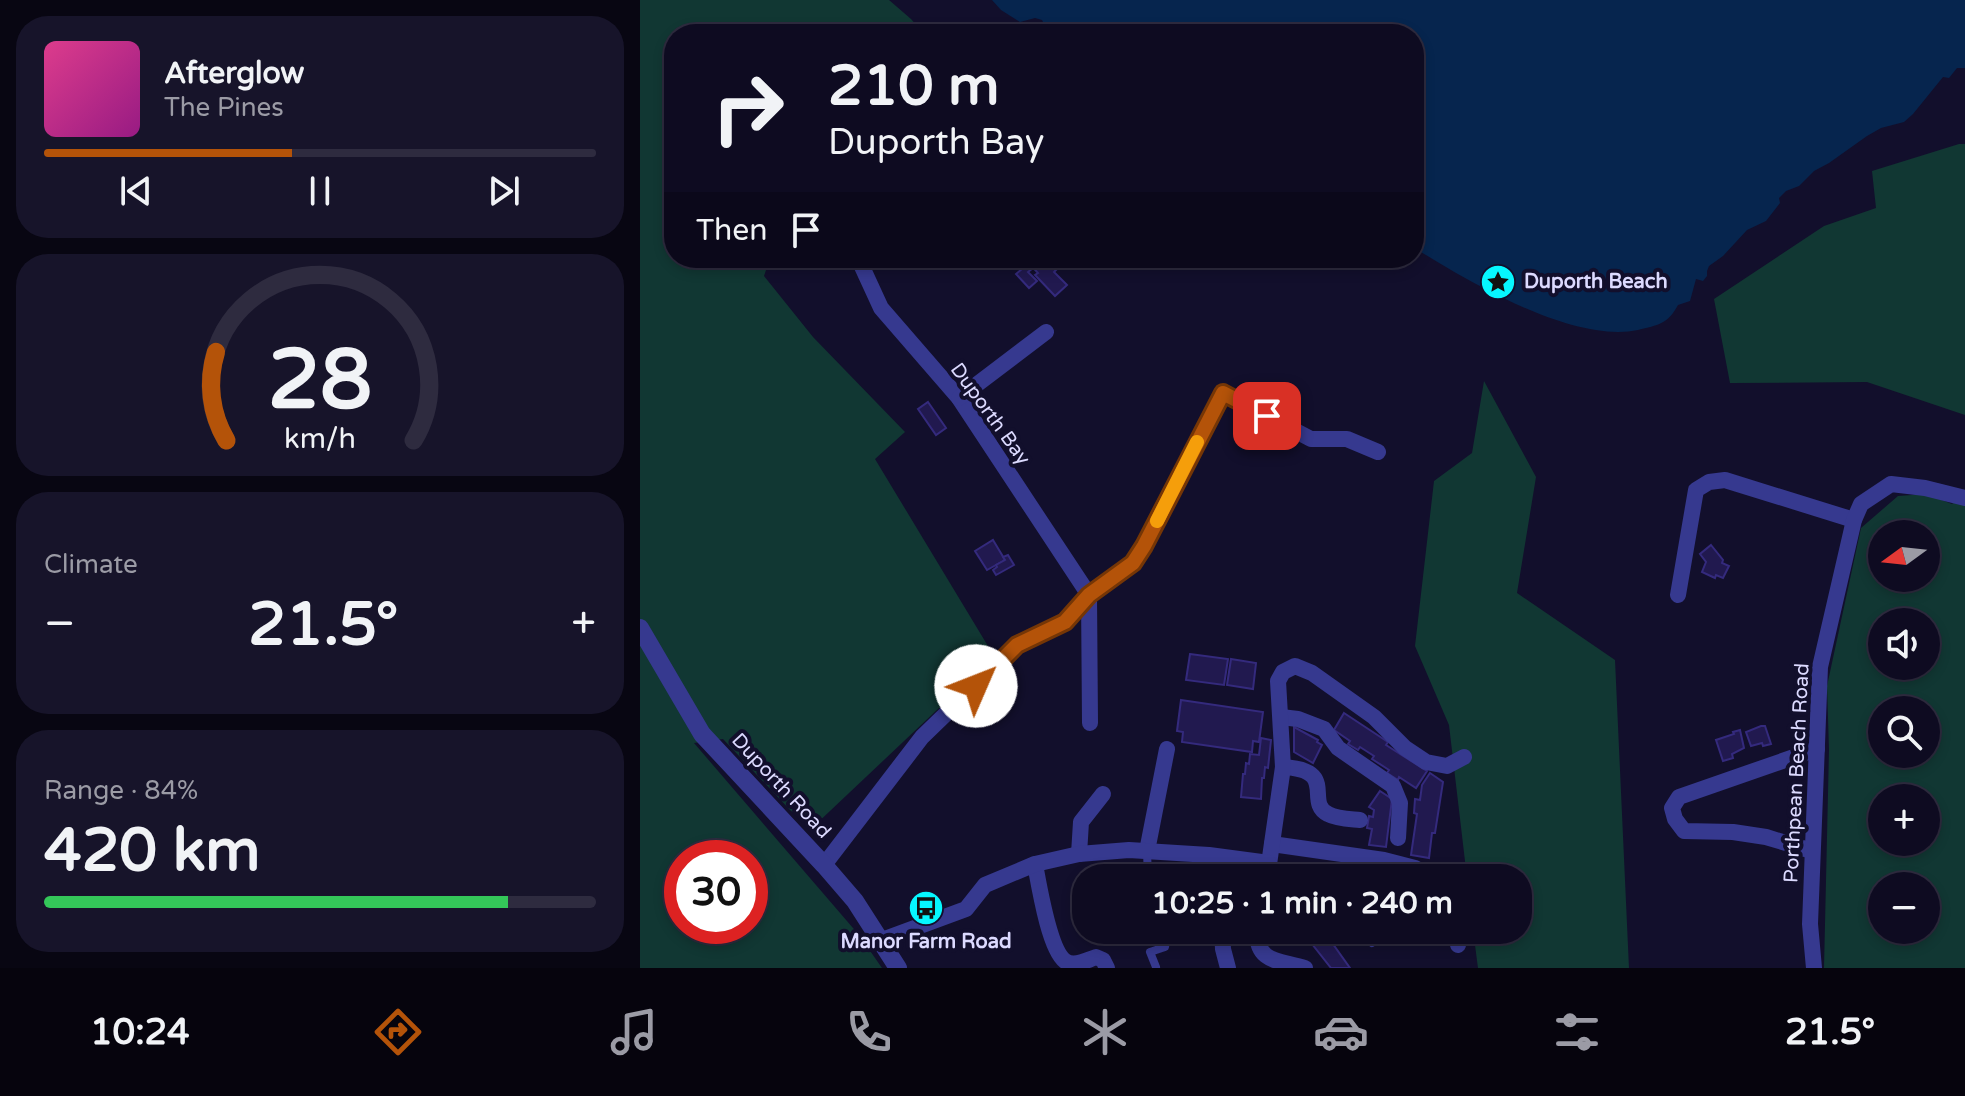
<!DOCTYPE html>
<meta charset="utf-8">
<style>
body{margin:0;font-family:"Varela Round",sans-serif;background:#17142a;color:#f1f3f6;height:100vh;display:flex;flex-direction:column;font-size:30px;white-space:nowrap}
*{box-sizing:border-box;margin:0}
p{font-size:26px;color:#9b9ba5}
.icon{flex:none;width:44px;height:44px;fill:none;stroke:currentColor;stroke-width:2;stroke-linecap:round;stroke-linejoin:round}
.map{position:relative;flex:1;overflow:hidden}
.details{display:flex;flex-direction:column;gap:16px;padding:16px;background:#080612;width:640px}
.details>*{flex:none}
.hud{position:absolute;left:24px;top:24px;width:760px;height:244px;border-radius:32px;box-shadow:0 4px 12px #0003,0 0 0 2px #2e2b3f;background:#0e0b21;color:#f1f3f6;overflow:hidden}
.needle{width:52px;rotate:255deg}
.buttons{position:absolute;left:1228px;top:520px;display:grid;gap:16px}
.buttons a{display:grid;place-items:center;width:72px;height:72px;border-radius:50%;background:#0e0b21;box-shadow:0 4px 12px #0003,0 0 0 2px #2e2b3f;font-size:40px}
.speed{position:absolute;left:24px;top:840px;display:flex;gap:16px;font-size:40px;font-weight:700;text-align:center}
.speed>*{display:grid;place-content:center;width:104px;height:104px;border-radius:50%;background:#0e0b21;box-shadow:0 4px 12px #0003,0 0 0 2px #2e2b3f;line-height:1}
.speed .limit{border:12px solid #d22;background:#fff;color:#111}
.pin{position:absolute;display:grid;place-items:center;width:68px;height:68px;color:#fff;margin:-34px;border-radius:16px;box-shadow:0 4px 12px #0006}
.me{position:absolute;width:88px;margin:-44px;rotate:46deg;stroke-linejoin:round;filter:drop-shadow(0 0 6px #0008)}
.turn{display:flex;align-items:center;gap:28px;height:168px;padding:0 32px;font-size:36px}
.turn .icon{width:104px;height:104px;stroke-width:2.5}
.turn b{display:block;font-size:56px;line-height:68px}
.then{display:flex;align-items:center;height:76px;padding:0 32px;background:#0003;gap:16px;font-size:30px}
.big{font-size:60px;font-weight:800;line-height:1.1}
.details .tile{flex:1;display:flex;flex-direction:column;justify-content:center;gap:12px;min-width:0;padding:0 28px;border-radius:32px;background:#17142a}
.details .dial{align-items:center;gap:0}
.dial svg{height:208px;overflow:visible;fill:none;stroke:#2e2b3f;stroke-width:7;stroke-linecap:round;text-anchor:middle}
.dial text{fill:#f1f3f6;stroke:none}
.song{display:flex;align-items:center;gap:24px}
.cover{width:96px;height:96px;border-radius:12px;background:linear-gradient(135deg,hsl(330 70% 55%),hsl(310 70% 35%))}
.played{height:8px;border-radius:4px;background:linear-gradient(90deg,#b45309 45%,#2e2b3f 45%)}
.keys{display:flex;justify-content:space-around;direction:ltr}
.heat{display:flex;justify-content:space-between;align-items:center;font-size:44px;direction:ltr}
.charge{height:12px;border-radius:6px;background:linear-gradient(90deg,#34c759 84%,#2e2b3f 0)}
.trip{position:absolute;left:432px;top:864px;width:460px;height:80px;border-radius:32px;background:#0e0b21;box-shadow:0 4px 12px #0003,0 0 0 2px #2e2b3f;font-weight:800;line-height:80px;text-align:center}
.tabs{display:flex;height:128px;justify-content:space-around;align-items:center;background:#06040d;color:#9b9ba5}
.tabs .icon{width:56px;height:56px}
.tabs .on{color:#b45309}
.tabs b{font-size:36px;color:#f1f3f6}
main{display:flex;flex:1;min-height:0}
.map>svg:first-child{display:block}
.green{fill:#113733;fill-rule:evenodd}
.water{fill:#06254e}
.building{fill:#21194f;stroke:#342a7d;stroke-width:2}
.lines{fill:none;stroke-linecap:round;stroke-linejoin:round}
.service{stroke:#36398f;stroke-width:8}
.minor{stroke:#36398f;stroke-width:16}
.tertiary{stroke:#36398f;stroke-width:18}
.route-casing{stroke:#753606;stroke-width:20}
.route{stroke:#b45309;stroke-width:14}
.slow{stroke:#f59e0b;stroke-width:14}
.labels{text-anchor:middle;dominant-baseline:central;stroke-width:8;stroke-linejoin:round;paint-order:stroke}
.poi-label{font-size:20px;font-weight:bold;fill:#dcdaff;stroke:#120f2c;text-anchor:start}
.street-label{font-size:20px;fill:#dcdaff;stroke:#120f2c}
</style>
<main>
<section class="details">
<div class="tile">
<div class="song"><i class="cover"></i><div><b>Afterglow</b><p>The Pines</p></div></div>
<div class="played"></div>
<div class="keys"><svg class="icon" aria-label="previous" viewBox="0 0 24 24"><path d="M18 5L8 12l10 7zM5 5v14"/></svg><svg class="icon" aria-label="pause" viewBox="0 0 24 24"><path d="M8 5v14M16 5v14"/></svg><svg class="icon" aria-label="next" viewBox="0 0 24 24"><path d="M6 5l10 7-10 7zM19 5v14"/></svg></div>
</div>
<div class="tile dial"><svg viewBox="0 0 100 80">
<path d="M14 69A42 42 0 1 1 86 69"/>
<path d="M14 69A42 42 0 0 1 10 35" stroke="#b45309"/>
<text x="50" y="56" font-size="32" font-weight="700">28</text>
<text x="50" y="72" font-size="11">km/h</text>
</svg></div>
<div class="tile"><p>Climate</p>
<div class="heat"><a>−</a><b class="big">21.5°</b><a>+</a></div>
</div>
<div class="tile"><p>Range · 84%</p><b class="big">420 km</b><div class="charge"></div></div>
</section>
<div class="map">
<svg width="1325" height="968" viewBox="0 0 1325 968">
<rect width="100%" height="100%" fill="#120f2c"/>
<g class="green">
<path d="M0,0H249L271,19L284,34H34V258H130L124,276L173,337L265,432L235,459L354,656L172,828L150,810L83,739L54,743L219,935L242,968H0ZM42,858H110V926H42Z"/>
<path d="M1319,144H1325V415L1227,382L1090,383L1074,299L1184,226L1236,208L1232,171Z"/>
<path d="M844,381L896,477L877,593L975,660L989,968H838L833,930H878V878H827L809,725L775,646L794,481L832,453Z"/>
<path d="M1286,494L1312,504L1316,501L1325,503V968H1184L1189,750L1187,686L1221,528L1258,496ZM1242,534H1286V578H1242ZM1242,622H1286V666H1242ZM1242,710H1286V754H1242ZM1242,798H1286V842H1242ZM1242,886H1286V930H1242Z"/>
</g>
<path class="water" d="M352,0H1325V68H1317L1309,78L1303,77L1273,114L1264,122L1241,128L1227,136L1189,163L1174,171L1159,186L1146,191L1139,198L1140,203L1126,221L1107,230L1083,256L1069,266L1067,271V276L1063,281L1056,279L1050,301L1038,305C1028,324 1018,325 998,330C942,342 855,296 806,267C795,261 785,254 774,248V34H404L405,26L402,20L395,18L380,22L361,10Z"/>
<g class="building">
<path d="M394,258H409L418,268L414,272L427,285L415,296L395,275L398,273L389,263Z"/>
<path d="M389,263L393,268L388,272L397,281L389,288L376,274Z"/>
<path d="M288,402L306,428L296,435L278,409Z"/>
<path d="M353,540L365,560L347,570L335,551Z"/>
<path d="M1071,545L1083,560L1082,563L1089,566L1083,578L1076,575L1075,578L1062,572L1066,562L1060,554Z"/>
<path d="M368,555L374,565L356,575L353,570L357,567L356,565L365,560L363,557Z"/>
<path d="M550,654L588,659L584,685L546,680Z"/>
<path d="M591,659L616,663L613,689L587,685Z"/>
<path d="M541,700L623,712L619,742L613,741L612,752L542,742L543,732L537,731Z"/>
<path d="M704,713L748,742L746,745L787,771L776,788L759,777L758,780L747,773L749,770L732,759L734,756L720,747L718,750L708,744L710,741L694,730Z"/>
<path d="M1121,726H1125L1131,744L1123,746L1122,743L1111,746L1106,732Z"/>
<path d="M654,727L678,740L677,742L682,745L673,763L654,752Z"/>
<path d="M1100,730L1104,748L1092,754L1093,758L1083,761L1076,740L1094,734L1093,732Z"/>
<path d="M621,738L631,740L628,768L625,767L624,778H622L621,799L601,797L603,774H605L606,763L609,764L610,754L619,755Z"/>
<path d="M790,773L803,782L795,833H792L789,858L771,855L777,814L774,813L775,799L780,800L782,785Z"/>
<path d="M740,791L752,799L746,847L729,845L732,829L727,828L729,816L733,817L734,810L729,807Z"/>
<path d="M557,930H570L567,944L554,941Z"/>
<path d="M661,930H680L681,932L683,930L710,968H691Z"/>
</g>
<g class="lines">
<g class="service">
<path d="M507,851L508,878"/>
<path d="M706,878L708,855"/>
<path d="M723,930L732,943"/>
<path d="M516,967L510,952L525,947L528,930"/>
</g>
<g class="minor">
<path d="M218,258L241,308L319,398L449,595L450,723"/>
<path d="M319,398L406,332"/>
<path d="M1038,595L1056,490L1069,482L1085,480L1214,520"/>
<path d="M641,717L658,719L684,729L698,748L753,786L760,803L758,838"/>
<path d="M643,767C699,770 664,802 688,814C697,819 710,819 720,820"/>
<path d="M632,844L744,860L775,868L793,878"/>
<path d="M507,851L527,749"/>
<path d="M1172,851L1126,837L1093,832L1044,831L1035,819L1032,808L1039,797L1177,749"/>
<path d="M439,854L441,822L463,794"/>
<path d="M395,864C399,885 409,949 425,961C434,968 447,960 456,957L463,960L467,968"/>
<path d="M184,865L282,737L377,645L425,622L449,595L493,563L504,546L583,393L671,439H707L738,452"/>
<path d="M594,878L596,859"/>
<path d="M627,878L643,767L638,681L643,672L655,666L672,673L734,717L765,748L786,762L807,766L824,757"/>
<path d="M582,930L583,949L588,968"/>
<path d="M617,930C616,964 640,960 665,968"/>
<path d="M816,930L818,945"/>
<path d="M242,940L326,909L345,885L395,864L439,854L489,850L569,855L629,863"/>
<path d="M1174,968L1170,924L1180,667L1214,520L1221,504L1251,484L1285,488L1325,498"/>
</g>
<path class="tertiary" d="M0,628L62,734L184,865L215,901L258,968"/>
</g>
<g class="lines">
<g class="route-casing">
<path id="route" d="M336,686L377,645L425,622L449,595L493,563L504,546L583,393L627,416"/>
</g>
<use href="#route" class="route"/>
<path class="slow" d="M517,521L557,442"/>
</g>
<defs>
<g id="sight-disc" transform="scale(1.8)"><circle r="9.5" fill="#06f7ff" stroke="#120f2c"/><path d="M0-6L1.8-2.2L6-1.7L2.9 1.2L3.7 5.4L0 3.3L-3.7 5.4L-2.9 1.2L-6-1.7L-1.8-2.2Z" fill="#111"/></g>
<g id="bus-disc" transform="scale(1.8)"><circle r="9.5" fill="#06f7ff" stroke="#120f2c"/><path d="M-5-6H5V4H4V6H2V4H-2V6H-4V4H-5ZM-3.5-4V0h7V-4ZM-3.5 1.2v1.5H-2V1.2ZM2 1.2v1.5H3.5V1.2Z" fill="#111"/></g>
</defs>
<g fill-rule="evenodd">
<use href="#sight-disc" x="858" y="282"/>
<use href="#bus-disc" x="286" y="908"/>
</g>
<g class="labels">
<g class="poi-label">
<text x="884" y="282">Duporth Beach</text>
<text x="286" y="942" text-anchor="middle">Manor Farm Road</text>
</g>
<g class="street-label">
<text transform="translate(350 414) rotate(54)">Duporth Bay</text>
<text transform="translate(1157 773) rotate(-87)">Porthpean Beach Road</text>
<text transform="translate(141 786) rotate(47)">Duporth Road</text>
</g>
</g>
</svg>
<div class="buttons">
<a><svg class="needle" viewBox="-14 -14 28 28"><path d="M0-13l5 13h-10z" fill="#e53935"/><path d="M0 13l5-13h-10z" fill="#9b9ba5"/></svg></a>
<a><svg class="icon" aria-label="sound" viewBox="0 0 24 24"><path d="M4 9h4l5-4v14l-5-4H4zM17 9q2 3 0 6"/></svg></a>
<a><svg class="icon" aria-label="search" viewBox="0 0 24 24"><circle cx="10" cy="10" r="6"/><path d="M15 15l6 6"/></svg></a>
<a>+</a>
<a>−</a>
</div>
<div class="speed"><div class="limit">30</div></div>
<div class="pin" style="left:627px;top:416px;background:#d93025"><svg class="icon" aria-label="arrive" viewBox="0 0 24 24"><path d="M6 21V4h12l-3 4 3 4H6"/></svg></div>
<svg class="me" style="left:336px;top:686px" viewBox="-20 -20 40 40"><circle r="19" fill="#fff"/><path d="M0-13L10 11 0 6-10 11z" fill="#b45309"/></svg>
<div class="trip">10:25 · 1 min · 240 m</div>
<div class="hud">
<div class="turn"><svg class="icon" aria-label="right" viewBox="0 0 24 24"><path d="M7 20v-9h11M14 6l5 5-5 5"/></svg><div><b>210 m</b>Duporth Bay</div></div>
<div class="then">Then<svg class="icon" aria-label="arrive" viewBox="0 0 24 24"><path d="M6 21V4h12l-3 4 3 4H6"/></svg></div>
</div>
</div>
</main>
<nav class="tabs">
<b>10:24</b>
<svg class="icon on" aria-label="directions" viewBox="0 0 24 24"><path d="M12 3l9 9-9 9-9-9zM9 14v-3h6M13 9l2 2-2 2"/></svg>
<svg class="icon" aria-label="music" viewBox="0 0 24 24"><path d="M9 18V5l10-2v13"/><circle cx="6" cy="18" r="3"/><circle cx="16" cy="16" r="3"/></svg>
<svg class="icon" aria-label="phone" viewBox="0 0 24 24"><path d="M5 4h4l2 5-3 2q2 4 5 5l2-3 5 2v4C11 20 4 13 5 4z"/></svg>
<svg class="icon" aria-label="climate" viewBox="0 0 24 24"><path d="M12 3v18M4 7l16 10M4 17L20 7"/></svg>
<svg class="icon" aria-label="car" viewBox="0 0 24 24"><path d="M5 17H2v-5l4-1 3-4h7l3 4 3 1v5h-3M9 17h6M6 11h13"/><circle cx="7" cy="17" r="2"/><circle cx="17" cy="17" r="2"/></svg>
<svg class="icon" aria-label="filters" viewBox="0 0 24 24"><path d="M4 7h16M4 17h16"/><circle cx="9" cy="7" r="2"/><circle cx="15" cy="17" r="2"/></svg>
<b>21.5°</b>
</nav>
